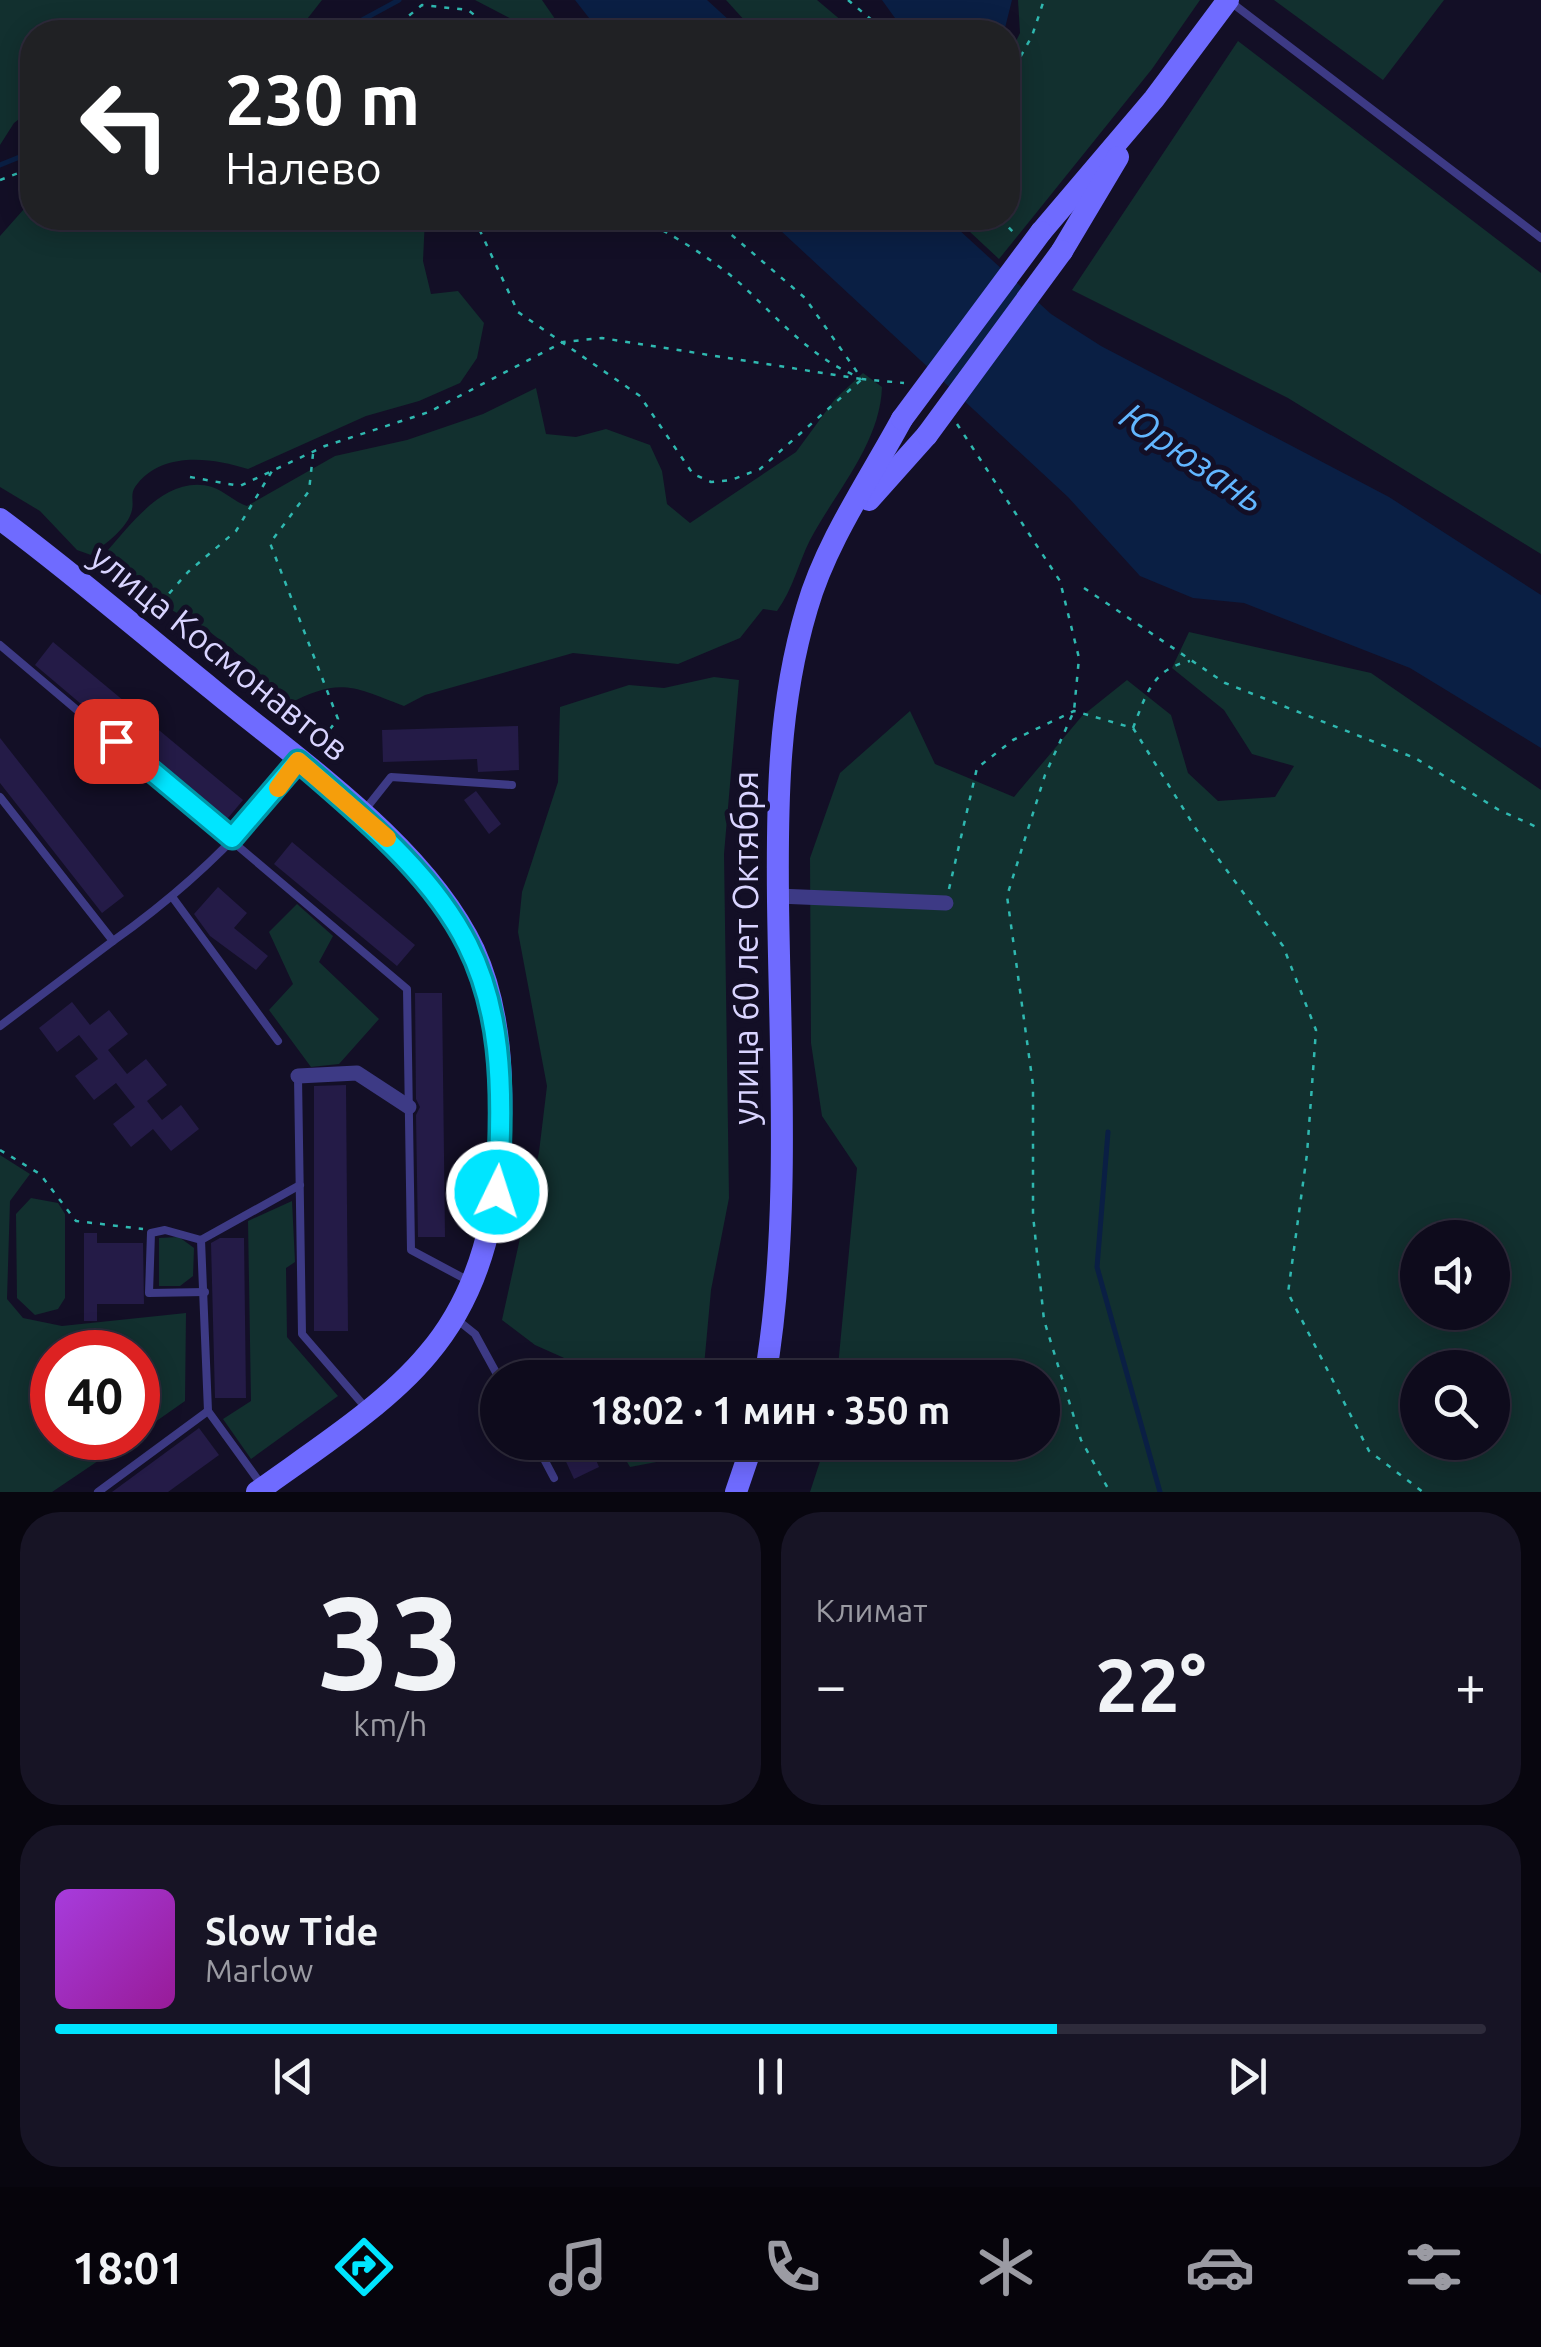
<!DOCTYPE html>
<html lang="ru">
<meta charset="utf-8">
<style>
body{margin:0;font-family:Ubuntu,sans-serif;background:#171425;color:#f1f3f6;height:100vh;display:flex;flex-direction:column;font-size:38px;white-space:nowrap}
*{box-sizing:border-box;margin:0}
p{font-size:32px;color:#9b9ba3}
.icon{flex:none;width:55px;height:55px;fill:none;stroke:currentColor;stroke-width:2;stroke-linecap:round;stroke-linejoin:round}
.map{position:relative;height:1492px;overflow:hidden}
.drawer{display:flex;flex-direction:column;gap:20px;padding:20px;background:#08060f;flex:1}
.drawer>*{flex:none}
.banner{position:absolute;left:20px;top:20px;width:1000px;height:210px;border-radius:40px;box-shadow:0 5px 25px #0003,0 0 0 2px #2e2b3b;background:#202124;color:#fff;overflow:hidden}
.fabs{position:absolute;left:1400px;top:1220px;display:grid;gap:20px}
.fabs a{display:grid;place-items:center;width:110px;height:110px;border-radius:50%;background:#0e0b1c;box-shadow:0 5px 25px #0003,0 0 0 2px #2e2b3b;font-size:50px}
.speed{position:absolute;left:30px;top:1330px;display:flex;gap:20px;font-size:50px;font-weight:700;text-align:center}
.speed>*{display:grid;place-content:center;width:130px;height:130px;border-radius:50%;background:#0e0b1c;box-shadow:0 5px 25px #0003,0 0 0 2px #2e2b3b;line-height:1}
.speed .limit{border:15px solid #d22;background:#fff;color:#111}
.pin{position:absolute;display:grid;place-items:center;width:85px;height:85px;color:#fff;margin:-42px;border-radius:20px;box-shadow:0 5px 15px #0006}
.me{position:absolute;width:110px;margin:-55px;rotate:4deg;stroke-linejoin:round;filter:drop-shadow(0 0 8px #0008)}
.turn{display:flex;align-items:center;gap:35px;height:210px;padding:0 40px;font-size:45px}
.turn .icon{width:130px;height:130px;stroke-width:2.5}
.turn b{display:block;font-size:70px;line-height:85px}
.big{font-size:75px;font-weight:700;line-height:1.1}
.drawer .tile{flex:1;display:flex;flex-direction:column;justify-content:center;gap:15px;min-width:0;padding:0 35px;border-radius:40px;background:#171425}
.drawer .dial{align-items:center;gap:0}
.dial b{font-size:130px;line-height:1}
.song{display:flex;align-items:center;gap:30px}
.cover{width:120px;height:120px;border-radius:15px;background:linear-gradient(135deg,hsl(280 70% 55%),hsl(300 70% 35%))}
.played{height:10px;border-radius:5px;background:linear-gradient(90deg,#00e5ff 70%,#2e2b3b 70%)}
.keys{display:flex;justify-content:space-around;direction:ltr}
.heat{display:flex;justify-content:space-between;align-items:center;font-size:55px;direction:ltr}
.drawer .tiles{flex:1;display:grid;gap:20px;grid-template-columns:1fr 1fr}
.tile:last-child{grid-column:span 2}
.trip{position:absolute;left:480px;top:1360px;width:580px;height:100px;border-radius:50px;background:#0e0b1c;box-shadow:0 5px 25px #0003,0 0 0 2px #2e2b3b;font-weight:700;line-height:100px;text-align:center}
.dock{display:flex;height:160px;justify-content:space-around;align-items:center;background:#06040b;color:#9b9ba3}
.dock .icon{width:70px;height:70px}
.dock .selected{color:#00e5ff}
.dock b{font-size:45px;color:#f1f3f6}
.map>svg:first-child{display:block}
.green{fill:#12302f;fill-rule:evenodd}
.water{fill:#0a1f44}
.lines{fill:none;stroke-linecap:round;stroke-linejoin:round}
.stream{stroke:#0a1f44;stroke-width:5}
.building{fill:#241b47}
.path{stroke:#2fb8b0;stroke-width:2.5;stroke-dasharray:5 8;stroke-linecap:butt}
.lane{stroke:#3d3a85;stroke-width:8}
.street{stroke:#3d3a85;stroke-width:15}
.secondary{stroke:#6f6bff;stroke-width:22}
.secondary-bridge{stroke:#6f6bff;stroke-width:22}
.route-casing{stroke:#0095a6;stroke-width:25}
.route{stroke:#00e5ff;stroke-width:18}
.slow{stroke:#f59e0b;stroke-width:18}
.labels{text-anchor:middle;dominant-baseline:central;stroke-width:10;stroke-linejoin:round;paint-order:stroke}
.street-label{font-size:35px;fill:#d9d4ff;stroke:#130f26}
.water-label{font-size:38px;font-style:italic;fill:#62b6ff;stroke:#130f26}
</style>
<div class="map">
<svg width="1541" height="1492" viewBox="0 0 1541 1492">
<rect width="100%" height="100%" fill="#130f26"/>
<g class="green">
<path d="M0,0H322L297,32H243L230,25L221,32H32V109L14,123L0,145Z"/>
<path d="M475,0H542L564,32H536Z"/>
<path d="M726,0H817L855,32H755Z"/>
<path d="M1018,0H1200L1152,69L999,259L955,218H1008V58L1020,33Z"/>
<path d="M1274,0H1444L1383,80Z"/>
<path d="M1238,41L1541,273V554L1288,398L1072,290Z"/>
<path d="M32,200V218H425L423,261L431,294L458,291L484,323L477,358L460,383L419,401L366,416L248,469C210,457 160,451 135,487C130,495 134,501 132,510C128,528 105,544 91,555L77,550L40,511L0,487V236Z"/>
<path d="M863,373L882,387C880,444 836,491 810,540C798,564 793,589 777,611L763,609L740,638L678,664L573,653L425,695L404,706C352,686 339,677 287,705L254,667L210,632L163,605L108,550C132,523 167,474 212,487C224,491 235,502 247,506L335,456L407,440L483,414L536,388L546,434L576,437L606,429L650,445L662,471L667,504L690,523L796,452L835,399Z"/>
<path d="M1189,632L1371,673L1541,790V1492H810L826,1443L1042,1442V1378L837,1377L857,1168L822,1116L811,1043L810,858L840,773L910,711L935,764L1014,797L1082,716L1127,680L1171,715L1188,773L1218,801L1275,797L1294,766L1252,754L1224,710L1172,668ZM1418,1238H1492V1312H1418ZM1418,1368H1492V1442H1418Z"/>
<path d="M714,677L739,680L724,854L729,1198L711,1290L703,1377H594L591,1370L535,1345L502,1320L539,1152L547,1086L518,932L522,892L558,782L560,707L629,685L664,688Z"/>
<path d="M297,904L333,936L319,962L379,1019L339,1064L311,1067L269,1010L293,984L269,932Z"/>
<path d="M0,1155L30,1174L10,1201L7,1299L23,1318L62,1326L186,1313L185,1401L138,1434V1352H52V1438H132L52,1492H0Z"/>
<path d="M31,1198L58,1203L65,1214V1298L58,1309L35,1315L17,1298L16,1214Z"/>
<path d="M292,1201L295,1262L286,1268L287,1337L338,1396L251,1459L223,1419L251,1401L248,1221Z"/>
<path d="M179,1237L194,1248L193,1276L180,1286H159V1238Z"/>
<path d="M616,1443H682L667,1460L630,1467Z"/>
</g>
<g class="water">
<path d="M575,0H707L742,32H600Z"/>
<path d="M882,0H1012L1004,32H905Z"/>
<path d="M767,218H946L1051,314L1101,346L1389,497L1541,595V748L1410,668L1244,603L1193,598L1140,576L1068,497Z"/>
</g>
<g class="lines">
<g class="stream">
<path d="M340,32L399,0"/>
<path d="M0,165L32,152"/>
<path d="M1108,1132L1097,1267L1160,1492"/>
</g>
</g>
<g class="building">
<path d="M53,642L243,800L223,824L35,665Z"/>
<path d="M518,726L519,770L478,772L477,759L383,762L382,730Z"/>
<path d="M0,738L124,896L102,913L0,783Z"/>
<path d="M476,791L501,824L489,834L464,800Z"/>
<path d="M292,842L415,945L397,966L274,864Z"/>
<path d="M218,887L247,913L234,928L268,956L256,970L210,936L194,914Z"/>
<path d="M415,993H442L445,1237H418L416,1115L420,1107L416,1099Z"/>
<path d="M72,1002L90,1025L109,1010L128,1034L108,1050L127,1074L146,1059L167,1085L147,1101L162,1120L181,1105L199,1129L171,1151L153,1129L131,1147L113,1124L135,1107L116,1083L94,1100L75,1076L98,1059L79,1035L57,1052L39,1028Z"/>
<path d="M346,1085L348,1331H314V1086Z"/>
<path d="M84,1233H97V1243H143L144,1304H97V1321H84Z"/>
<path d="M220,1238H244L246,1398H215L211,1243Z"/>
<path d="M199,1428L219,1455L168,1492H112Z"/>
<path d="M557,1442H588L599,1467L574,1479Z"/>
</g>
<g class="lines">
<g class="path">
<path d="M848,0L886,32"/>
<path d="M389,32L422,5L468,10L496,32"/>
<path d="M1008,79L1032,36L1044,0"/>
<path d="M0,180L32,168"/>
<path d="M474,218L518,312L640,396L693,474L711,482L731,480L760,469L861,380"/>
<path d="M640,218C676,237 713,259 743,286C778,319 811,357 856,376"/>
<path d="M712,218L805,298L862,379L904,383"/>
<path d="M1000,218L1013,232H1019"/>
<path d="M957,424L1060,581L1079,658L1074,711L1045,775L1007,896L1033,1085V1215L1044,1320L1081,1440L1110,1492"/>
<path d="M313,454L309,491L270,543L338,719L315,748"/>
<path d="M190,477L240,486L325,446L429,412L563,342L602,338L861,379"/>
<path d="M1084,588L1225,683L1415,758L1499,810L1541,829"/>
<path d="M152,613L188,572L236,531L272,471"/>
<path d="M1133,728C1146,695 1152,669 1190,661"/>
<path d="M949,889L977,768L1013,740L1074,711L1133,728L1196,829L1283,946L1316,1030L1307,1154L1288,1293L1369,1451L1423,1492"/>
<path d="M0,1150L40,1174L76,1221L143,1229"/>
</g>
<g class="lane">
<path d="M1232,3L1541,238"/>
<path d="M0,645L407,989L411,1250L469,1281"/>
<path d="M0,797L113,941C182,892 247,832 297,763"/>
<path d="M364,811L391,777L512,785"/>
<path d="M173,898L278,1041"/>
<path d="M0,1026L113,941"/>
<path d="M298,1077L302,1334L366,1408"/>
<path d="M201,1240L208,1411"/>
<path d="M205,1292L149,1293L151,1233L165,1230L201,1240L300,1185"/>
<path d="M455,1318L475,1334L499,1378"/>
<path d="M535,1442L554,1478"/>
<path d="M98,1492L208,1411L261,1484"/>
</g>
<g class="street">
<path d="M778,896L946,903"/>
<path d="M298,1076L357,1073L409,1107"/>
</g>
<g class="secondary">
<path d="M1041,232L1154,99L1228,0"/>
<path d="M1062,251L1118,157"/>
<path d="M869,500L927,435"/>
<path d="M0,519C73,573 142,633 213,690C300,762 425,846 474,950C503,1014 504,1090 499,1159C494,1230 475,1299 428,1354C385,1406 312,1452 257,1492"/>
<path d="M765,1378C791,1225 780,1056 778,901C777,801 778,705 807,608C826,542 869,480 902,419"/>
<path d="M736,1492L753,1442"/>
</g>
<g class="secondary-bridge">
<path d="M902,419L1041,232"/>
<path d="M927,435L1062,251"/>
</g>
</g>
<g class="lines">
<g class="route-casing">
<path id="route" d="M116,741L232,838L298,761C468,905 514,963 497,1192"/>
</g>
<use href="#route" class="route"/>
<path class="slow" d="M278,788L298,761L387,838"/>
</g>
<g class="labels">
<g class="street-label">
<text transform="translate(220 652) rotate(39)">улица Космонавтов</text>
<text transform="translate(745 948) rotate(-90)">улица 60 лет Октября</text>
</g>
<g class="water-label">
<text transform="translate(1193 457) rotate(34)">Юрюзань</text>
</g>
</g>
</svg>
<div class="fabs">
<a><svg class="icon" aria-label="sound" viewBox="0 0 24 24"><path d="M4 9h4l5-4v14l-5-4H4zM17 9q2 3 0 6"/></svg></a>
<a><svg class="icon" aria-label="search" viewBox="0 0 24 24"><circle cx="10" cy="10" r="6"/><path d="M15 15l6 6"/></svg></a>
</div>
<div class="speed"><div class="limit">40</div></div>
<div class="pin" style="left:116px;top:741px;background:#d93025"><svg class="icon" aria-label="arrive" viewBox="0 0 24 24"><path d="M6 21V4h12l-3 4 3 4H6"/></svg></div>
<svg class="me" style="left:497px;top:1192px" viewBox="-20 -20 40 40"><circle r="17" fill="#00e5ff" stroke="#fff" stroke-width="3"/><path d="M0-11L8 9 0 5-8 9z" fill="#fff"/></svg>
<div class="trip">18:02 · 1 мин · 350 m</div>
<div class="banner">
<div class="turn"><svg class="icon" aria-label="left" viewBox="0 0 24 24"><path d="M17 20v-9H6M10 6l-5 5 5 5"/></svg><div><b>230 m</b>Налево</div></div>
</div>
</div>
<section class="drawer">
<div class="tiles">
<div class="tile dial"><b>33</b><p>km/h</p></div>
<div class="tile"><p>Климат</p>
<div class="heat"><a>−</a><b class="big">22°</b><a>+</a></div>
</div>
<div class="tile">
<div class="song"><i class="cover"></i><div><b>Slow Tide</b><p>Marlow</p></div></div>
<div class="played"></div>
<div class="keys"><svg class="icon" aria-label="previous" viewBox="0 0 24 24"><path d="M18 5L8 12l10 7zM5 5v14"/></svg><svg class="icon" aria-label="pause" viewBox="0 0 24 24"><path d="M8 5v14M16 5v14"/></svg><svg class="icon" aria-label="next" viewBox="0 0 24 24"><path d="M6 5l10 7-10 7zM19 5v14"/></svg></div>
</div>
</div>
</section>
<nav class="dock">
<b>18:01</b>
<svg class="icon selected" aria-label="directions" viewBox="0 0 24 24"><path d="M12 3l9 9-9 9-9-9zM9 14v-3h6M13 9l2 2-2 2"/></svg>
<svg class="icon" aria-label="music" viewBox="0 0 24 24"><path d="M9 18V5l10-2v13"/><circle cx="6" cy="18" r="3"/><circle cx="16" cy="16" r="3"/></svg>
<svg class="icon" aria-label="phone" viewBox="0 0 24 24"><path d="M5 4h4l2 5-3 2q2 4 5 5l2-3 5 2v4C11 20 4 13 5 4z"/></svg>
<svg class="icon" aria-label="climate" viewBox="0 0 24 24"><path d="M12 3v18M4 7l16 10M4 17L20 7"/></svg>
<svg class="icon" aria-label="car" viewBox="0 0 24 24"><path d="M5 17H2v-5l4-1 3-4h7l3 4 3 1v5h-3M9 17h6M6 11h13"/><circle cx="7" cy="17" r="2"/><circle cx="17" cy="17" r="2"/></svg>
<svg class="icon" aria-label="filters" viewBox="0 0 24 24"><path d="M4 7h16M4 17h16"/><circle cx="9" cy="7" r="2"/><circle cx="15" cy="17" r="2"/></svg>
</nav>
